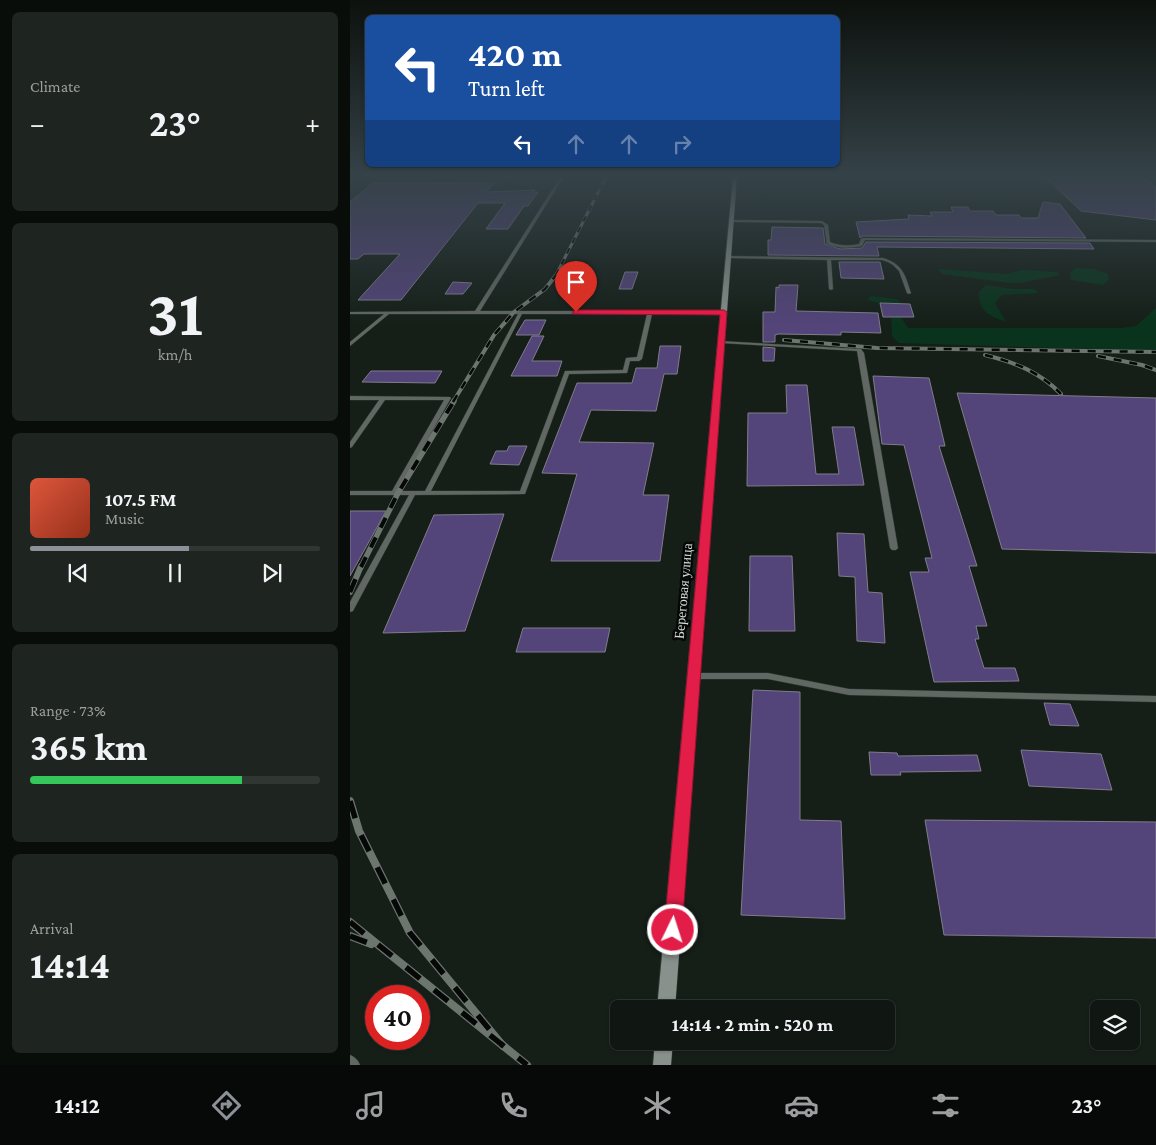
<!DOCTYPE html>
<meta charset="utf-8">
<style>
body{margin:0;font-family:"Crimson Pro",serif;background:#1e2420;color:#f1f3f6;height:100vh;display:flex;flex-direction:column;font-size:19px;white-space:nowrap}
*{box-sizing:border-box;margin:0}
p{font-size:16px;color:#9c9f9f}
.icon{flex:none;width:28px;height:28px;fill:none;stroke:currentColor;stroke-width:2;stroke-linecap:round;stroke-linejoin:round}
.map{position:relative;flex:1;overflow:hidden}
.panel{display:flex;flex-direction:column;gap:12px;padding:12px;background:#090d0a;width:350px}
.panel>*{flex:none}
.banner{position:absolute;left:15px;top:15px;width:475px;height:152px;border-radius:8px;box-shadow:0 1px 4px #0004,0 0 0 1px #303632;background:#1a4fa0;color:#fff;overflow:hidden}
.tools{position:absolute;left:740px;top:1000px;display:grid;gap:10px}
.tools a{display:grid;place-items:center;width:50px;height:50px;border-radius:8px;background:#101712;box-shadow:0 1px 4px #0004,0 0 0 1px #303632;font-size:25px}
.speed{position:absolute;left:15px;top:985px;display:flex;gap:10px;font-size:25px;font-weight:700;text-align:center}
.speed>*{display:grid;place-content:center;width:65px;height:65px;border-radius:50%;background:#101712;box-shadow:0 1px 4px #0004,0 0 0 1px #303632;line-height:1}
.speed .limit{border:8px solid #d22;background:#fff;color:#111}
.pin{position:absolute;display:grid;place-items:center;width:42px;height:42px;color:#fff;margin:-51px -21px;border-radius:50% 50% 50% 0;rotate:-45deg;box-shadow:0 0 5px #0007}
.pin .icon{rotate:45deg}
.me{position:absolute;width:55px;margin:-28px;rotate:4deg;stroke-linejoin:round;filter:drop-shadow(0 0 4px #0008)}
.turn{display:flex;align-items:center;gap:18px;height:105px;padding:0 20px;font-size:22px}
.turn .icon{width:65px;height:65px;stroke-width:2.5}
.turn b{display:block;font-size:35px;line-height:42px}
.lanes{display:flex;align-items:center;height:48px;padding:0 20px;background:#0003;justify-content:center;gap:25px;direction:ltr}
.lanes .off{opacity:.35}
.big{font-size:38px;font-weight:700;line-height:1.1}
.panel .widget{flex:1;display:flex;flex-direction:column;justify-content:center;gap:8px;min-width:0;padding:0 18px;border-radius:8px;background:#1e2420}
.panel .dial{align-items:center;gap:0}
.dial b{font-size:65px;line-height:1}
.song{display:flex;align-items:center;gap:15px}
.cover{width:60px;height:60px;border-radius:8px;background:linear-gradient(135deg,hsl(10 70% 55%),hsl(10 70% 35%))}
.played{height:5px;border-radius:2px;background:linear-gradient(90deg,#8c9099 55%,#303632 55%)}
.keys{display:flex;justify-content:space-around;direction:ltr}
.heat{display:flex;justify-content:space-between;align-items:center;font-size:28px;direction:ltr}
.charge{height:8px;border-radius:4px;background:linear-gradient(90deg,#34c759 73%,#303632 0)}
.trip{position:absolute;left:260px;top:1000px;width:285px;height:50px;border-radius:8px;background:#101712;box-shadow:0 1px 4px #0004,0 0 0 1px #303632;font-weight:700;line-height:50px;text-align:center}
.tabs{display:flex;height:80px;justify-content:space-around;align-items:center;background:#060907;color:#9c9f9f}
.tabs .icon{width:35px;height:35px}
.tabs .active{color:#8c9099}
.tabs b{font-size:22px;color:#f1f3f6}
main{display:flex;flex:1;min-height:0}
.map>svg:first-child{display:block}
.green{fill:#09331c}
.building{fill:#534479;stroke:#807d8b}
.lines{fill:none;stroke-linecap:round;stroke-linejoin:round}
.lane-casing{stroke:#303933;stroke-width:1}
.secondary-casing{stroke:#303933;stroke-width:1}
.lane{fill:#616763;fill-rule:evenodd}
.secondary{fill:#88918b;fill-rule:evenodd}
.rail-far4-casing{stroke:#6d756f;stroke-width:3}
.rail-far3-casing{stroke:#6d756f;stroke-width:4}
.rail-far2-casing{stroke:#6d756f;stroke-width:5.5}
.rail-far1-casing{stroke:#6d756f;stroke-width:6}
.rail-casing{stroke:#6d756f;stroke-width:8}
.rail-far4{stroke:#050806;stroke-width:2;stroke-dasharray:6;stroke-linecap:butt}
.rail-far3{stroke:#050806;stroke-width:2.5;stroke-dasharray:8;stroke-linecap:butt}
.rail-far2{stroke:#050806;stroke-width:4;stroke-dasharray:11;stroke-linecap:butt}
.rail-far1{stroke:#050806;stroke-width:4.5;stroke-dasharray:14;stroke-linecap:butt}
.rail{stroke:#050806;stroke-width:5.5;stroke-dasharray:18;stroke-linecap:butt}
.route{fill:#e11d48;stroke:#92132f}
.labels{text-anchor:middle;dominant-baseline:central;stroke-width:5;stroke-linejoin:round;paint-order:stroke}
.street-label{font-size:14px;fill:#d5dcd7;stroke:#050806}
</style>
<main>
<section class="panel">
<div class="widget"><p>Climate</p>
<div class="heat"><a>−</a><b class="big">23°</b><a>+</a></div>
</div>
<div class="widget dial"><b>31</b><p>km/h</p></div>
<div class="widget">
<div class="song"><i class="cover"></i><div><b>107.5 FM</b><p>Music</p></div></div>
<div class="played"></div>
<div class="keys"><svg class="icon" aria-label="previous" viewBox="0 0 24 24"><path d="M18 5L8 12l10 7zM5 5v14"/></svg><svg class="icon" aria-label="pause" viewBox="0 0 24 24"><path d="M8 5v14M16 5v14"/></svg><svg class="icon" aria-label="next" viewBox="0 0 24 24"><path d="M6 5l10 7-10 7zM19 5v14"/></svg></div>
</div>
<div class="widget"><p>Range · 73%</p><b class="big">365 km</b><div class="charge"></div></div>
<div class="widget"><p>Arrival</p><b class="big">14:14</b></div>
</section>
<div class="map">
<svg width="806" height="1065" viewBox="0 0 806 1065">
<rect width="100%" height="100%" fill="#151f18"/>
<g class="green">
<path d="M725,268L744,269L758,274L759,279L753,285L721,280L720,274Z"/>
<path d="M588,269L657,274L673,270L707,272L710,275L670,283H660L592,274Z"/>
<path d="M636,285L663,289H684L689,293L652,295L645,303L656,322C640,316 628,311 629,292Z"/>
<path d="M521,296L547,299L551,303L548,313L558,328H772L786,326L806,308V351L549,343L542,336L541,312L532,304L517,300Z"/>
</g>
<g class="building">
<path d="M695,177H794L806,187V220L731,211Z"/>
<path d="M23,183H144L137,192L185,190L183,192H188L178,206H174L158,229H136L155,203H128L51,300H8L50,254H14L8,259H0V202Z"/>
<path d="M693,202L710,204L736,238L513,236L510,238L506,222L559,219L558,215L582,216L580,212H603L601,207H618L620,211H643L646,215H669L671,218H688Z"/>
<path d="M422,227L473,228L475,244L490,249L512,248L516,242L740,243L744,249L527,247L529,256L418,255V240H421Z"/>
<path d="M489,262H530L534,279L491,278Z"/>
<path d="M275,272H288L282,289H269Z"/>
<path d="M218,275H234L228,292H211Z"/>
<path d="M103,282L122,283L113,294H95Z"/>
<path d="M429,285H448L446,311L528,313L531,333L491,332V335L428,334L425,335V342H413V312H425L426,287L429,288Z"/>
<path d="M530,303L560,304L564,317H533Z"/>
<path d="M175,320H196L189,335H166Z"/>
<path d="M182,336H194L182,361H212L207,376H161Z"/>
<path d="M310,346H331L327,374H314L306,411L241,410L229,442L304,443L293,495H319L310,561H201L227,474L192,473L227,383H282L286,368H307Z"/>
<path d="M413,347L425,348L424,361H413Z"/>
<path d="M21,371H92L85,383L12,382Z"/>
<path d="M523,376L579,378L595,446H589L627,566H619L637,626H626L629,639H625L634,668H665L669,681L584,682L560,572H579L575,558H582L554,445L532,444Z"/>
<path d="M436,385H457L466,474H489L482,427H504L514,485L397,486L398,413H437Z"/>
<path d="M607,393L806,398V553L652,549Z"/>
<path d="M159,446H177L169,465L140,464L146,451H157Z"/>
<path d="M0,511H36L0,576Z"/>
<path d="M154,514L115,631L33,633L84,515Z"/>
<path d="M487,533L514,534L518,592L532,593L535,643L507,641L505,577L489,576Z"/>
<path d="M400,556H442L445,631H399Z"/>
<path d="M173,628H260L255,652H166Z"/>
<path d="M403,690L450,692V820L491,821L495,919L391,915Z"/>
<path d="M694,703L720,704L729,726L700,725Z"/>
<path d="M671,750L751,754L762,790L679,786Z"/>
<path d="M519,752L547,753L548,756L627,755L631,771L550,772L551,775H521Z"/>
<path d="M575,820L806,822V938L594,935Z"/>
</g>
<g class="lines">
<g class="lane-casing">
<g id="lane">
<path d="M80,177H211L213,178L130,311H374L376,312L374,313L302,314L292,359L289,361H280L277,373L219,374L175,494L65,495L4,609L3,611L0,612V602L59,495H0V491H42L94,400H35L2,447L0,448V442L29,400H0V396L100,397L101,398L48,491H75L168,314H39L0,346V342L34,314H0V312L125,311L209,179L82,178ZM172,314H297L287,357L276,358L273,370L215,371L170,491H81Z"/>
<path d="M381,220L472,221L478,225L480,242C489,246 499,246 509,244L511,239L513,238L806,240V242L515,240L512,246C500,248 488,249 477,244L474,225L471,223L380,222V220Z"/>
<path d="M377,256L533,258C553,264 555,275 561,293L559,294L557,293L549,271L543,265L538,262L532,260H481L483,289L481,290L479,289L477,260L378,258H377Z"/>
<path d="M369,341L511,349L514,353L548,548L546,550H542L540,548L507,351L371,343H369Z"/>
<path d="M344,673H418L499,689L806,696V702L499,695L418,679H344L341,678L340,676L341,674Z"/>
<path d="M0,1055C5,1057 8,1060 10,1065H0Z"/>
</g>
</g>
<g class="secondary-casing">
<g id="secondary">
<path d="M383,177H387L325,1009H307Z"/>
<path d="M305,1041H323L321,1065H303Z"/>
</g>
</g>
<use href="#lane" class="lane"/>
<use href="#secondary" class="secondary"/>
<g class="rail-far4-casing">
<path id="rail-far4" d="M206,275L256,177"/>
</g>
<g class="rail-far3-casing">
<g id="rail-far3">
<path d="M434,340L527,348L806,352"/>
<path d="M635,355C664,362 690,372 711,394"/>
<path d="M748,356L792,365L806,370"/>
<path d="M103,402L144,335L164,312L195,289L207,274"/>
</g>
</g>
<g class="rail-far2-casing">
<path id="rail-far2" d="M11,567L48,493L104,401"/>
</g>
<g class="rail-far1-casing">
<path id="rail-far1" d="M0,592L11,566"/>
</g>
<g class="rail-casing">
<g id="rail">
<path d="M0,801L9,831L60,933L153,1046"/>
<path d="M0,922L177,1065"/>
<path d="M0,936L21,944"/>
</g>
</g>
<use href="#rail-far4" class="rail-far4"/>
<use href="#rail-far3" class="rail-far3"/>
<use href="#rail-far2" class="rail-far2"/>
<use href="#rail-far1" class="rail-far1"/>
<use href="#rail" class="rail"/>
</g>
<linearGradient id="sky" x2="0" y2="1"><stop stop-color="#0c110d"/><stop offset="0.54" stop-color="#354248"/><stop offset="1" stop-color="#354248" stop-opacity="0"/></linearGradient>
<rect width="806" height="326" fill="url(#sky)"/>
<path class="route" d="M226,310H374L377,312L332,930L329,937L323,939L316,937L314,930L370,315L223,314V311Z"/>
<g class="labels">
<g class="street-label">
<text transform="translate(333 591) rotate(-85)">Береговая улица</text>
</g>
</g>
</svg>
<div class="tools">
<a><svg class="icon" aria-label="layers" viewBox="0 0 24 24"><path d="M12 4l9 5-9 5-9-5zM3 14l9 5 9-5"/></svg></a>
</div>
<div class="speed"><div class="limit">40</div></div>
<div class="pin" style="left:226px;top:312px;background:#d93025"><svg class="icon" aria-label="arrive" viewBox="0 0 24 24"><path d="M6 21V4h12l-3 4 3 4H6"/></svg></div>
<svg class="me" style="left:323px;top:930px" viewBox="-20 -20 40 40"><circle r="17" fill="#e11d48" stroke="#fff" stroke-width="3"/><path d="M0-11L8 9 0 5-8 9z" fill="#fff"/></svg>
<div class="trip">14:14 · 2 min · 520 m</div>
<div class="banner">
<div class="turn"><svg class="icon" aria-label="left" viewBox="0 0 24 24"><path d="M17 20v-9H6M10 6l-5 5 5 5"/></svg><div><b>420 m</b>Turn left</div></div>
<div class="lanes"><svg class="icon" aria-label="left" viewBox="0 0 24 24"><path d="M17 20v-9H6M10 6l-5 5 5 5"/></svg><svg class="icon off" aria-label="ahead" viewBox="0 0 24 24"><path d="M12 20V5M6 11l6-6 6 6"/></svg><svg class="icon off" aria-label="ahead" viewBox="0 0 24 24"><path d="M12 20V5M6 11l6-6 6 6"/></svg><svg class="icon off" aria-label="right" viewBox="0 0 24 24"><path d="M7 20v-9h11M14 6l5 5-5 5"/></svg></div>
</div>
</div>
</main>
<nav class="tabs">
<b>14:12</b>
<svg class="icon active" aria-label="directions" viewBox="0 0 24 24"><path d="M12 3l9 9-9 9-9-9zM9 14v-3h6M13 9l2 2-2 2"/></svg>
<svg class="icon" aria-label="music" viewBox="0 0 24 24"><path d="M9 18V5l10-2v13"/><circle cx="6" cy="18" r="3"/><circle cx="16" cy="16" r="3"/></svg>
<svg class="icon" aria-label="phone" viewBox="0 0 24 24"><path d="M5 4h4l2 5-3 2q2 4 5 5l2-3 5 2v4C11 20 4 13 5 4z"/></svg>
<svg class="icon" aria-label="climate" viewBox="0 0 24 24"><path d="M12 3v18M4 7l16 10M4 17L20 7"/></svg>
<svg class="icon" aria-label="car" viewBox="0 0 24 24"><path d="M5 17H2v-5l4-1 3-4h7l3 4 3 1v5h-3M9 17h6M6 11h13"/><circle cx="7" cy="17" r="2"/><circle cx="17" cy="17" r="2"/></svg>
<svg class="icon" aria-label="filters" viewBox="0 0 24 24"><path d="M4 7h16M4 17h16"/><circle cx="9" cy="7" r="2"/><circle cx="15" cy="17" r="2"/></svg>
<b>23°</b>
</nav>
